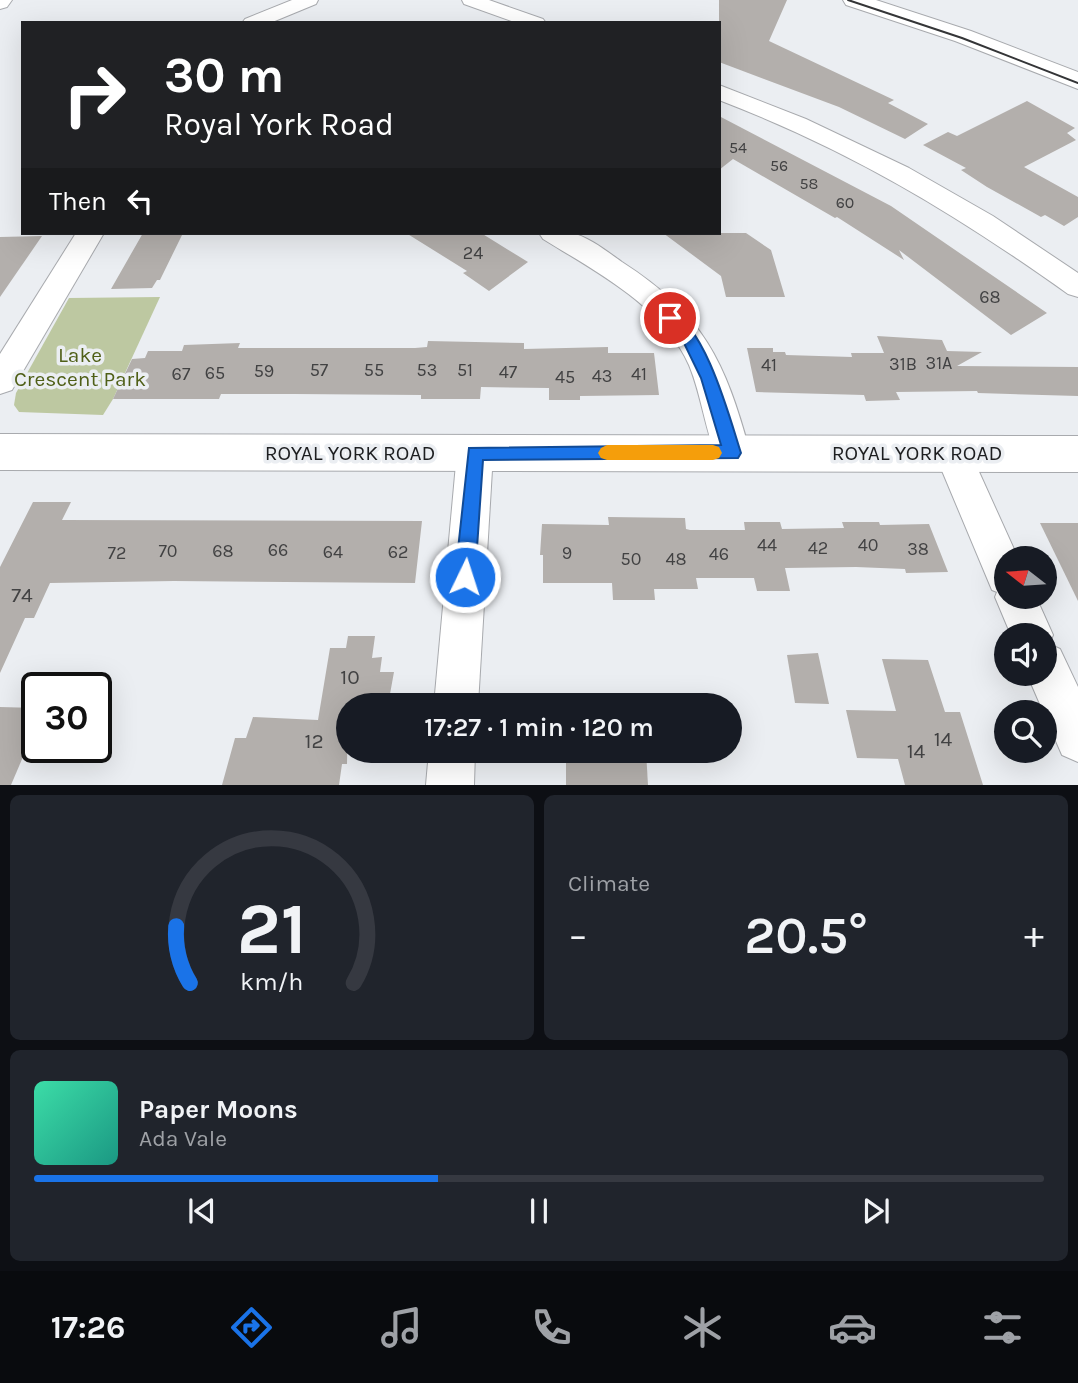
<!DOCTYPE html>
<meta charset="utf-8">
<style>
body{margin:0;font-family:Karla,sans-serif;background:#20242c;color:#f1f3f6;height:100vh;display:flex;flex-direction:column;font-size:26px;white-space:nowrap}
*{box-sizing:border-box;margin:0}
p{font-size:23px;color:#9ea1a6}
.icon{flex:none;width:38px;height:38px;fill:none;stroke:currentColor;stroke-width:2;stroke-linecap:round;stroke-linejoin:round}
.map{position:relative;height:785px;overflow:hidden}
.details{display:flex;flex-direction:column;gap:10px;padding:10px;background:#0d0f14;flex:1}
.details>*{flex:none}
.hud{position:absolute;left:21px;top:21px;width:700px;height:214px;border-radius:0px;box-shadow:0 7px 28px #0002;background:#202124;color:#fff;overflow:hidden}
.needle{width:46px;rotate:287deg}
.tools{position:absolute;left:994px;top:546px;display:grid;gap:14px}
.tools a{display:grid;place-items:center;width:63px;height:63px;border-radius:50%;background:#171b24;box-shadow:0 7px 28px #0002;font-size:35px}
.speed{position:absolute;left:21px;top:672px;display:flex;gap:14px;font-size:35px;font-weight:700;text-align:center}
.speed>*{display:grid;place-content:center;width:91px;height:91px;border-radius:50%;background:#171b24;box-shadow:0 7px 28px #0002;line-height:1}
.speed .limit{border:4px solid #111;border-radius:10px;background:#fff;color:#111}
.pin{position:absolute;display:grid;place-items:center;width:60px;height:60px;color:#fff;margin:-30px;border:4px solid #fff;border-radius:50%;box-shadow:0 2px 7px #0007}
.me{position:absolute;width:77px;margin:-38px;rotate:4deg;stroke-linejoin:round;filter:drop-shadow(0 0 5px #0008)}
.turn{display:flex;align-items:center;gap:24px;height:147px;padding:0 28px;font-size:32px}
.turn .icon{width:91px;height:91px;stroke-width:2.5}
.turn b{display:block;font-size:49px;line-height:60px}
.then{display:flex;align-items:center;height:66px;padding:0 28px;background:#0003;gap:14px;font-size:26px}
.big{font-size:52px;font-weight:600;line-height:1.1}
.details .card{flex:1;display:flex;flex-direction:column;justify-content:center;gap:10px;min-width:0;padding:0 24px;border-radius:10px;background:#20242c}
.details .dial{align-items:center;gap:0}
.dial svg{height:182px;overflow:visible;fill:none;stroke:#363941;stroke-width:7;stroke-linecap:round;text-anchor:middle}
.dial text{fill:#f1f3f6;stroke:none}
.song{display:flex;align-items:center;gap:21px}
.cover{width:84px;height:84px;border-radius:10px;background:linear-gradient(135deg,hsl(160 70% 55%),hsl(170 70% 35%))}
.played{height:7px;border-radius:4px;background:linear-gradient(90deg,#1a73e8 40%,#363941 40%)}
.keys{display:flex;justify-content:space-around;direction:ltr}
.heat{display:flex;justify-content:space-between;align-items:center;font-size:38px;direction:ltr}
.details .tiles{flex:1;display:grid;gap:10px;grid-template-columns:1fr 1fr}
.card:last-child{grid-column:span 2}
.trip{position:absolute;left:336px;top:693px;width:406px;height:70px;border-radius:35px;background:#171b24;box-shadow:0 7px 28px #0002;font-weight:600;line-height:70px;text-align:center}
.menu{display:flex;height:112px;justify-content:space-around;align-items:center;background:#090b0e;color:#9ea1a6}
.menu .icon{width:49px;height:49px}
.menu .selected{color:#1a73e8}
.menu b{font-size:32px;color:#f1f3f6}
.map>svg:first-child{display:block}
.green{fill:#bdc8a1}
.building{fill:#b3afac}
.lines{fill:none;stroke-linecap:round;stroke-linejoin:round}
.minor-casing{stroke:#a8aaae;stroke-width:2}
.major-casing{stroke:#a8aaae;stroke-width:2}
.minor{fill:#fff;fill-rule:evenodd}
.major{fill:#fff;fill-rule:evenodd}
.tram{stroke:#343537;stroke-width:2}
.route{fill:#1a73e8;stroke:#114b97;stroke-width:2}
.slow{fill:#f59e0b}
.labels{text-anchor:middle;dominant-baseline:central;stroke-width:7;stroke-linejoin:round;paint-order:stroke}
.far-number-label{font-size:16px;fill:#424243}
.number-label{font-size:18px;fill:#424243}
.park-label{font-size:21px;fill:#4f5f17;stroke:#ebeef2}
.street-label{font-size:21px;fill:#1d1e20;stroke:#ebeef2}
.near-number-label{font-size:21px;fill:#424243}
</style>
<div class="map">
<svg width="1078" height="785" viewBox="0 0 1078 785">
<rect width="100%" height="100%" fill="#ebeef2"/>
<path class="green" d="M160,297L113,399L103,415L19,412L14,405L16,393L69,298Z"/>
<g class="building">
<path d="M719,0H787L769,41L894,100L888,103L928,124L905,139L839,107L719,62Z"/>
<path d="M1027,101L1075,128L1067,133L1076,140L1024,167L1078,197V217L1064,226L1045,215L1041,217L987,187L961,170L966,168L923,145L948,132L957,136Z"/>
<path d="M719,116L891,206L1047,313L1011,335L899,250L904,260L837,217L835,218L733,159L719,170Z"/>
<path d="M143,233H183L160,280H157L152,288L111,289Z"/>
<path d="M406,233H481L528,262L489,291L463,273L467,271Z"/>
<path d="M663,233H746L771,250L785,297H726L721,276Z"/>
<path d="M42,236L0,297V237Z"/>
<path d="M877,336L942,340L947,351L982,352L957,366L1078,367V396L978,393L977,391L896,392L900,400L866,401L864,395L756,392L747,348H773V352H785L786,355L852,357L851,353H884Z"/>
<path d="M428,341L524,343V349L608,347V353H654L659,395L580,396V400H549V388L481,387L480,399H421V395L295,394H221L219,399H113L132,359L145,358L148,351H182L184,345L240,343L238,348H415L427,347Z"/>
<path d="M33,502H71L62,520L422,521L415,583L174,581L50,583L34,618H25L0,673V567Z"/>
<path d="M608,517L685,518L686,529L690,530H745L744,522H780L782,529L844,528L842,522H879L880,525L929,524L948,572L906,573L905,569L856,567L785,568L790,591H757L754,578H696L698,589H654L655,600H613L612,583H543V555H540L542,524L609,525Z"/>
<path d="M1040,523H1078V601Z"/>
<path d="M348,636H375L372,658L382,657L380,672H394L388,705H348L347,764H342L339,785H222L235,738H246L253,717L318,720L330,648H346Z"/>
<path d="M818,653L829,704L795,703L787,655Z"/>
<path d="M882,659L928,660L945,712H960L983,785H905L898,759L857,758L846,710L896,711Z"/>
<path d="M0,707L37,708V724L11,785H0Z"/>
<path d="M566,751H646L648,785H566Z"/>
</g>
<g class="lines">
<g class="minor-casing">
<g id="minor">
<path d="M0,0H12L7,7L0,9Z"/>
<path d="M292,0H318L316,4L270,23H242L245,19Z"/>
<path d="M462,0H489L543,19L546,23H517L464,4Z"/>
<path d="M719,85L806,119L909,168L993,216L1078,273V297L1068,294C953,212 851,151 719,100Z"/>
<path d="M76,233H104L12,390L0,394V354Z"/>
<path d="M539,233C549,233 562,231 571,233C588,236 609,253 622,262C704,315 725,361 750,452L745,463L732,467L719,463C705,432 702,396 689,365C663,306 595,271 543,239Z"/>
<path d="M475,438L488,442L493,453L478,705H434L457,453L462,442Z"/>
<path d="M953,439L966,443L1018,558H1006V597H1036L1053,635L1049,644L1060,649L1078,687V762L1062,755L1027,674H1045V635H1011L995,597L997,592L992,590L935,454L940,443Z"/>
<path d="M429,751H475L474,785H426Z"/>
</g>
</g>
<g class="major-casing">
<g id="major">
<path d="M843,0H876L971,31L1078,72V89L955,41L846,5Z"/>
<path d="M0,434L1078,436V472L0,470Z"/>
</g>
</g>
<use href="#minor" class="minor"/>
<use href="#major" class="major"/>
<path class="tram" d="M848,0L962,38L1078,83"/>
</g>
<path class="route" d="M670,312C705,324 730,419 741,453L738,458L483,460L475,577L472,584L465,586L458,584L455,577L469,448L721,445L701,378L683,341L663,318Z"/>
<path class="slow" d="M607,445H713L719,447L722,453L719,458L713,460H607L601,458L598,453L601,448Z"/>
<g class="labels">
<g class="far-number-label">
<text x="738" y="147">54</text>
<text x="779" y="165">56</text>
<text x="809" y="183">58</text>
<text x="845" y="202">60</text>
</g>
<g class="number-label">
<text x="473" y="253">24</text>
<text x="990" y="297">68</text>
<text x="939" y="363">31A</text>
<text x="903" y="364">31B</text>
<text x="769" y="365">41</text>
<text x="319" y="370">57</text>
<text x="374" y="370">55</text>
<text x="427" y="370">53</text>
<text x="465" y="370">51</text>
<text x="264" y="371">59</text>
<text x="508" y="372">47</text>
<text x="215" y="373">65</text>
<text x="181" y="374">67</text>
<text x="639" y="374">41</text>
<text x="602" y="376">43</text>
<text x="565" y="377">45</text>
<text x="767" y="545">44</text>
<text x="868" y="545">40</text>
<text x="818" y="548">42</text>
<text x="918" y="549">38</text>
<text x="278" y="550">66</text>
<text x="168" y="551">70</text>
<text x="223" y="551">68</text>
<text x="333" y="552">64</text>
<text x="398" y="552">62</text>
<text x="117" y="553">72</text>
<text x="567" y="553">9</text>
<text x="719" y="554">46</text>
<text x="631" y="559">50</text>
<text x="676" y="559">48</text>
</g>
<g class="park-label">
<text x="80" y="355">Lake<tspan x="80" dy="24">Crescent Park</tspan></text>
</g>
<g class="street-label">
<text x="350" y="453">ROYAL YORK ROAD</text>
<text x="917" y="453">ROYAL YORK ROAD</text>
</g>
<g class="near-number-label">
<text x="22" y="595">74</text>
<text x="350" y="677">10</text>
<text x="943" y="739">14</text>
<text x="314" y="741">12</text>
<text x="916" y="751">14</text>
</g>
</g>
</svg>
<div class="tools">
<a><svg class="needle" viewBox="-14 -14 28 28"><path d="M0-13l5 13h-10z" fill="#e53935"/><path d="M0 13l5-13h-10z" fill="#9ea1a6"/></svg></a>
<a><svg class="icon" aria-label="sound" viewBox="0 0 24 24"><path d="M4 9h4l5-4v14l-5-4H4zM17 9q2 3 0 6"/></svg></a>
<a><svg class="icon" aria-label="search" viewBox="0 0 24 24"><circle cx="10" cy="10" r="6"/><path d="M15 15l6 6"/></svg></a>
</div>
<div class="speed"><div class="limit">30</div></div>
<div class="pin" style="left:670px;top:318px;background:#d93025"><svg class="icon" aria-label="arrive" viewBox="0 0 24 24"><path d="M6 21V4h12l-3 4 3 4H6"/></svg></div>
<svg class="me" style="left:465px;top:577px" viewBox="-20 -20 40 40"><circle r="17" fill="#1a73e8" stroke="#fff" stroke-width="3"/><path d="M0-11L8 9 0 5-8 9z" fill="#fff"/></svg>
<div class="trip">17:27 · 1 min · 120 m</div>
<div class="hud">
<div class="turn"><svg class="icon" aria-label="right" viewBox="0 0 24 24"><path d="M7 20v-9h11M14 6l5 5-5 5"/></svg><div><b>30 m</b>Royal York Road</div></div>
<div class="then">Then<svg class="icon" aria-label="left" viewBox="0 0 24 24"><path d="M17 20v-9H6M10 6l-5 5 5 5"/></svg></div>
</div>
</div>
<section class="details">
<div class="tiles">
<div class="card dial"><svg viewBox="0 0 100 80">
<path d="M14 69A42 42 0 1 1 86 69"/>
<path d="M14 69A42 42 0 0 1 8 44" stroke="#1a73e8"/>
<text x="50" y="56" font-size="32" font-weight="700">21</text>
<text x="50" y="72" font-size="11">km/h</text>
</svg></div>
<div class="card"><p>Climate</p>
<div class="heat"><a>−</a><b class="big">20.5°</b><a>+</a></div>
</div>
<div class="card">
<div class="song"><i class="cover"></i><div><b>Paper Moons</b><p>Ada Vale</p></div></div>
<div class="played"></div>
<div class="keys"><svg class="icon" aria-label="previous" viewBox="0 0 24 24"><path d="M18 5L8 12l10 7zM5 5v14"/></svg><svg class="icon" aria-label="pause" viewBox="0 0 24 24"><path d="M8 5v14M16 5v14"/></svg><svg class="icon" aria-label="next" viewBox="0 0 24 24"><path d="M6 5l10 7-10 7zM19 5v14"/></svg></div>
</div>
</div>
</section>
<nav class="menu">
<b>17:26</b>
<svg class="icon selected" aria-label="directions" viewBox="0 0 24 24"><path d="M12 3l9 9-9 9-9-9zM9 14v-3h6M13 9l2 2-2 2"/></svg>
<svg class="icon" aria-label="music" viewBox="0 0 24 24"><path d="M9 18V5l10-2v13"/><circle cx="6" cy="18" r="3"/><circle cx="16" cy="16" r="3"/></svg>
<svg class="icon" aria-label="phone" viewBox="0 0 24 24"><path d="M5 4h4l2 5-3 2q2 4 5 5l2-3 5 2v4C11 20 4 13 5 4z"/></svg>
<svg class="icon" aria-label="climate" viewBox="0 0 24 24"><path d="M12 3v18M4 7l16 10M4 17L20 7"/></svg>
<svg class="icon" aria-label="car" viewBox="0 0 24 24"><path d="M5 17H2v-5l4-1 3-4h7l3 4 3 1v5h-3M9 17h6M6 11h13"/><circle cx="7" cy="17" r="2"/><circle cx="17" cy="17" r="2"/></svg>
<svg class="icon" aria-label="filters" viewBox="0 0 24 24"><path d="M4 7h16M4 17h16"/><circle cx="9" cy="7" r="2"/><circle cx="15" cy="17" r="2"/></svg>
</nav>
